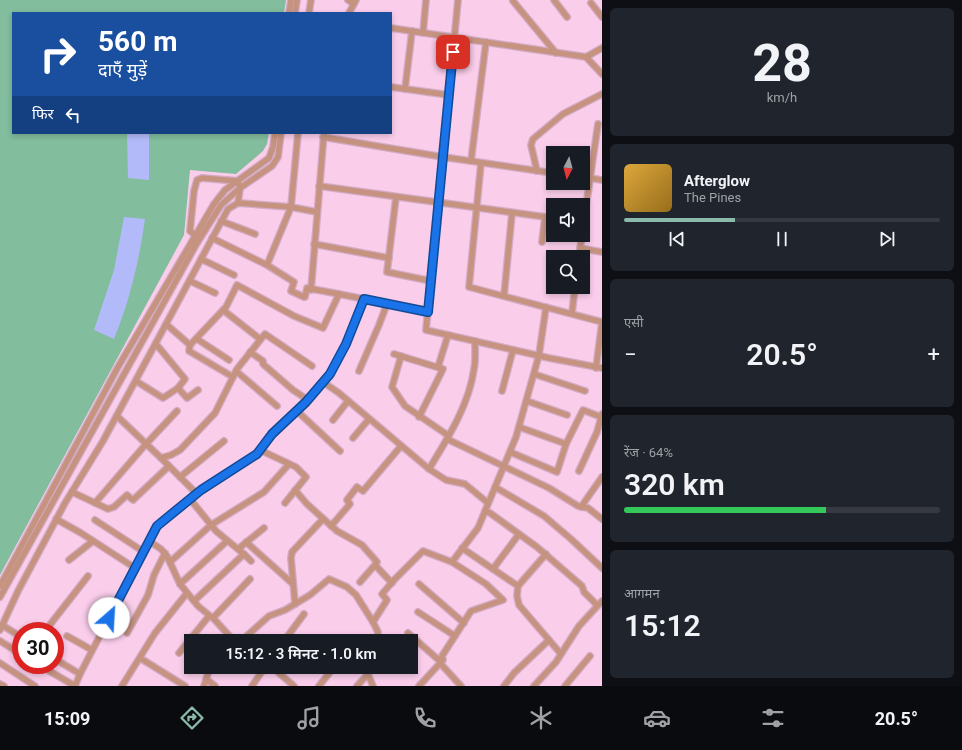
<!DOCTYPE html>
<html lang="hi">
<meta charset="utf-8">
<style>
body{margin:0;font-family:Roboto,"Noto Sans Devanagari",sans-serif;background:#20242c;color:#f1f3f6;height:100vh;display:flex;flex-direction:column;font-size:15px;white-space:nowrap}
*{box-sizing:border-box;margin:0}
p{font-size:13px;color:#9ea1a6}
.icon{flex:none;width:22px;height:22px;fill:none;stroke:currentColor;stroke-width:2;stroke-linecap:round;stroke-linejoin:round}
.map{position:relative;flex:1;overflow:hidden}
.sheet{display:flex;flex-direction:column;gap:8px;padding:8px;background:#0d0f14;width:360px}
.sheet>*{flex:none}
.guide{position:absolute;left:12px;top:12px;width:380px;height:122px;border-radius:0px;box-shadow:0 2px 6px #0003;background:#1a4fa0;color:#fff;overflow:hidden}
.needle{width:26px;rotate:186deg}
.fabs{position:absolute;left:546px;top:146px;display:grid;gap:8px}
.fabs a{display:grid;place-items:center;width:44px;height:44px;border-radius:0px;background:#171b24;box-shadow:0 2px 6px #0003;font-size:20px}
.speed{position:absolute;left:12px;top:622px;display:flex;gap:8px;font-size:20px;font-weight:700;text-align:center}
.speed>*{display:grid;place-content:center;width:52px;height:52px;border-radius:50%;background:#171b24;box-shadow:0 2px 6px #0003;line-height:1}
.speed .limit{border:6px solid #d22;background:#fff;color:#111}
.pin{position:absolute;display:grid;place-items:center;width:34px;height:34px;color:#fff;margin:-17px;border-radius:8px;box-shadow:0 2px 6px #0006}
.me{position:absolute;width:44px;margin:-22px;rotate:26deg;stroke-linejoin:round;filter:drop-shadow(0 0 3px #0008)}
.turn{display:flex;align-items:center;gap:14px;height:84px;padding:0 20px;font-size:18px}
.turn .icon{width:52px;height:52px;stroke-width:2.5}
.turn b{display:block;font-size:28px;line-height:34px}
.then{display:flex;align-items:center;height:38px;padding:0 20px;background:#0003;gap:8px;font-size:15px}
.big{font-size:30px;font-weight:600;line-height:1.1}
.sheet .tile{flex:1;display:flex;flex-direction:column;justify-content:center;gap:6px;min-width:0;padding:0 14px;border-radius:6px;background:#20242c}
.sheet .dial{align-items:center;gap:0}
.dial b{font-size:52px;line-height:1}
.song{display:flex;align-items:center;gap:12px}
.cover{width:48px;height:48px;border-radius:6px;background:linear-gradient(135deg,hsl(40 70% 55%),hsl(40 70% 35%))}
.played{height:4px;border-radius:2px;background:linear-gradient(90deg,#8bbaaa 35%,#363941 35%)}
.keys{display:flex;justify-content:space-around;direction:ltr}
.heat{display:flex;justify-content:space-between;align-items:center;font-size:22px;direction:ltr}
.charge{height:6px;border-radius:3px;background:linear-gradient(90deg,#34c759 64%,#363941 0)}
.trip{position:absolute;left:184px;top:634px;width:234px;height:40px;border-radius:0px;background:#171b24;box-shadow:0 2px 6px #0003;font-weight:600;line-height:40px;text-align:center}
.dock{display:flex;height:64px;justify-content:space-around;align-items:center;background:#090b0e;color:#9ea1a6}
.dock .icon{width:28px;height:28px}
.dock .current{color:#8bbaaa}
.dock b{font-size:18px;color:#f1f3f6}
main{display:flex;flex:1;min-height:0}
.map>svg:first-child{display:block}
.green{fill:#82bd9d}
.water{fill:#b3baf9}
.lines{fill:none;stroke-linecap:round;stroke-linejoin:round}
.minor-casing{stroke:#d3abc5;stroke-width:8}
.minor{stroke:#c69381;stroke-width:5.5}
.route-casing{stroke:#114b97;stroke-width:10}
.route{stroke:#1a73e8;stroke-width:7}
</style>
<main>
<div class="map">
<svg width="602" height="686" viewBox="0 0 602 686">
<rect width="100%" height="100%" fill="#facdea"/>
<path class="green" d="M0,0H286L284,13H13V133H269L267,144L263,151L236,174L190,170L184,235L0,575Z"/>
<g class="water">
<path d="M127,133H149V180L128,178Z"/>
<path d="M124,217L145,219C139,261 130,300 114,339L94,330L114,270Z"/>
</g>
<g class="lines">
<g class="minor-casing">
<g id="minor">
<path d="M348,0L354,4"/>
<path d="M458,0L426,330L549,358L602,368"/>
<path d="M554,0L567,17"/>
<path d="M513,1L556,53"/>
<path d="M591,3L602,17"/>
<path d="M289,13L291,0"/>
<path d="M295,13L297,0"/>
<path d="M309,13L311,0"/>
<path d="M349,13L356,0"/>
<path d="M391,28L586,57L602,48"/>
<path d="M423,33L426,0"/>
<path d="M586,57L602,74"/>
<path d="M391,87L449,95"/>
<path d="M405,89L412,31"/>
<path d="M323,137L443,157L553,173"/>
<path d="M471,161L486,42"/>
<path d="M481,163L469,287L602,322"/>
<path d="M537,171L531,145L533,139L563,114L602,94"/>
<path d="M583,177L602,180"/>
<path d="M319,186L553,218"/>
<path d="M396,197L387,272L431,281"/>
<path d="M221,221L255,234"/>
<path d="M583,227L598,124"/>
<path d="M195,235L190,231L194,191L197,180L202,178L238,181L240,188L238,203"/>
<path d="M212,238L267,265L294,282L291,291L304,297H305L307,288L339,294L428,312"/>
<path d="M542,242L545,217"/>
<path d="M314,244L389,258"/>
<path d="M580,248L602,252"/>
<path d="M579,257L582,235"/>
<path d="M201,259L234,275"/>
<path d="M267,265L291,207L298,133"/>
<path d="M190,281L215,293"/>
<path d="M311,290L324,133"/>
<path d="M504,296L512,213"/>
<path d="M223,310L260,339"/>
<path d="M572,313L575,287"/>
<path d="M166,324L190,345L189,351L233,377"/>
<path d="M197,339L229,360"/>
<path d="M156,344L185,379L178,388"/>
<path d="M190,345L226,307L237,285L294,316L323,328L339,294"/>
<path d="M250,352L263,361V364L293,390L308,400"/>
<path d="M394,354L443,369L419,417"/>
<path d="M401,356L392,387L405,406L449,436"/>
<path d="M438,367L448,335"/>
<path d="M596,368L602,322"/>
<path d="M236,371L277,406"/>
<path d="M359,371L379,325L387,304"/>
<path d="M534,374L585,391"/>
<path d="M136,381L163,398L178,388L187,398L198,390"/>
<path d="M323,382L339,393L429,469L446,480L465,484L488,503"/>
<path d="M502,391L513,350"/>
<path d="M527,401L567,415"/>
<path d="M297,411L340,451"/>
<path d="M117,416L161,458L197,494"/>
<path d="M333,420L348,401"/>
<path d="M519,427L566,444"/>
<path d="M353,438L369,419"/>
<path d="M447,439L549,488L578,506L588,508L602,519"/>
<path d="M260,450L296,467L306,477L285,503"/>
<path d="M510,452L557,472L566,444L583,410L601,417"/>
<path d="M161,458L171,455L180,450L215,413L237,369L265,334L312,366"/>
<path d="M429,469C448,438 469,405 474,369C476,360 475,350 475,341"/>
<path d="M579,471L597,432L602,414"/>
<path d="M180,477L224,441"/>
<path d="M495,487L544,516L571,539L602,568"/>
<path d="M295,490L307,504L337,531L362,545L377,562L375,565L392,583"/>
<path d="M72,492L108,509L114,507L127,495L133,500L169,466"/>
<path d="M190,499L216,531L244,554L251,561"/>
<path d="M95,503L146,444L177,411"/>
<path d="M581,507L602,477"/>
<path d="M485,511L490,513L537,547L582,586L584,592L597,605"/>
<path d="M56,519L81,533L135,568"/>
<path d="M95,520L144,552"/>
<path d="M331,526L350,504L347,500L357,487L363,491L401,446"/>
<path d="M149,541L161,549L167,556L180,584L198,606L215,620L234,641"/>
<path d="M246,542L293,584"/>
<path d="M462,548L518,586L517,596L519,605L561,654"/>
<path d="M238,549L264,528"/>
<path d="M69,560L93,541"/>
<path d="M170,562L211,525L264,492L289,464"/>
<path d="M452,562L478,528L516,437L539,355L546,307"/>
<path d="M493,569L519,534"/>
<path d="M360,582L375,565"/>
<path d="M180,584L227,541"/>
<path d="M419,584L464,623"/>
<path d="M0,586L118,367L214,204L225,190L269,158L273,147L275,133"/>
<path d="M518,586L546,554"/>
<path d="M0,597L197,243L221,205L240,188L272,166L278,157L281,133"/>
<path d="M194,601L244,554"/>
<path d="M295,604L291,558L292,552L323,519"/>
<path d="M418,612L455,636"/>
<path d="M213,618L250,579"/>
<path d="M373,622L387,600L382,594L394,580L423,551L452,562L486,584L503,600L471,611L442,656L443,660L419,686"/>
<path d="M2,625L21,637"/>
<path d="M0,630L18,591L65,503L103,441L228,209L238,203L291,207L317,212"/>
<path d="M45,631L88,576"/>
<path d="M127,633L148,595L154,575L165,553"/>
<path d="M408,633L441,662"/>
<path d="M67,636L92,650"/>
<path d="M0,641L21,654"/>
<path d="M241,641L269,616L285,610L310,595L329,579L347,587L356,595L373,622L378,632L377,641"/>
<path d="M284,641L304,614"/>
<path d="M179,653L209,616"/>
<path d="M140,658L185,686"/>
<path d="M55,659L80,674"/>
<path d="M0,663L35,686"/>
<path d="M440,663L461,686"/>
<path d="M39,665L75,686"/>
<path d="M272,667L294,686"/>
<path d="M368,667L367,672L373,686"/>
<path d="M206,679L215,686"/>
<path d="M0,684L4,686"/>
<path d="M75,686L80,674L157,526L201,490L257,454L273,434L306,402L330,374L346,344L364,299"/>
<path d="M122,686L155,633L187,593"/>
<path d="M204,686L210,667"/>
<path d="M252,686L265,667"/>
<path d="M319,686L334,667"/>
<path d="M357,686L368,674"/>
<path d="M504,686L514,673L549,640"/>
<path d="M534,686L556,662L579,626L602,601"/>
<path d="M565,686L590,656"/>
</g>
</g>
<use href="#minor" class="minor"/>
</g>
<g class="lines">
<g class="route-casing">
<path id="route" d="M109,618L157,526L201,490L257,454L272,434L306,402L330,374L346,344L364,299L428,312L453,52"/>
</g>
<use href="#route" class="route"/>
</g>
</svg>
<div class="fabs">
<a><svg class="needle" viewBox="-14 -14 28 28"><path d="M0-13l5 13h-10z" fill="#e53935"/><path d="M0 13l5-13h-10z" fill="#9ea1a6"/></svg></a>
<a><svg class="icon" aria-label="sound" viewBox="0 0 24 24"><path d="M4 9h4l5-4v14l-5-4H4zM17 9q2 3 0 6"/></svg></a>
<a><svg class="icon" aria-label="search" viewBox="0 0 24 24"><circle cx="10" cy="10" r="6"/><path d="M15 15l6 6"/></svg></a>
</div>
<div class="speed"><div class="limit">30</div></div>
<div class="pin" style="left:453px;top:52px;background:#d93025"><svg class="icon" aria-label="arrive" viewBox="0 0 24 24"><path d="M6 21V4h12l-3 4 3 4H6"/></svg></div>
<svg class="me" style="left:109px;top:618px" viewBox="-20 -20 40 40"><circle r="19" fill="#fff"/><path d="M0-13L10 11 0 6-10 11z" fill="#1a73e8"/></svg>
<div class="trip">15:12 · 3 मिनट · 1.0 km</div>
<div class="guide">
<div class="turn"><svg class="icon" aria-label="right" viewBox="0 0 24 24"><path d="M7 20v-9h11M14 6l5 5-5 5"/></svg><div><b>560 m</b>दाएँ मुड़ें</div></div>
<div class="then">फिर<svg class="icon" aria-label="left" viewBox="0 0 24 24"><path d="M17 20v-9H6M10 6l-5 5 5 5"/></svg></div>
</div>
</div>
<section class="sheet">
<div class="tile dial"><b>28</b><p>km/h</p></div>
<div class="tile">
<div class="song"><i class="cover"></i><div><b>Afterglow</b><p>The Pines</p></div></div>
<div class="played"></div>
<div class="keys"><svg class="icon" aria-label="previous" viewBox="0 0 24 24"><path d="M18 5L8 12l10 7zM5 5v14"/></svg><svg class="icon" aria-label="pause" viewBox="0 0 24 24"><path d="M8 5v14M16 5v14"/></svg><svg class="icon" aria-label="next" viewBox="0 0 24 24"><path d="M6 5l10 7-10 7zM19 5v14"/></svg></div>
</div>
<div class="tile"><p>एसी</p>
<div class="heat"><a>−</a><b class="big">20.5°</b><a>+</a></div>
</div>
<div class="tile"><p>रेंज · 64%</p><b class="big">320 km</b><div class="charge"></div></div>
<div class="tile"><p>आगमन</p><b class="big">15:12</b></div>
</section>
</main>
<nav class="dock">
<b>15:09</b>
<svg class="icon current" aria-label="directions" viewBox="0 0 24 24"><path d="M12 3l9 9-9 9-9-9zM9 14v-3h6M13 9l2 2-2 2"/></svg>
<svg class="icon" aria-label="music" viewBox="0 0 24 24"><path d="M9 18V5l10-2v13"/><circle cx="6" cy="18" r="3"/><circle cx="16" cy="16" r="3"/></svg>
<svg class="icon" aria-label="phone" viewBox="0 0 24 24"><path d="M5 4h4l2 5-3 2q2 4 5 5l2-3 5 2v4C11 20 4 13 5 4z"/></svg>
<svg class="icon" aria-label="climate" viewBox="0 0 24 24"><path d="M12 3v18M4 7l16 10M4 17L20 7"/></svg>
<svg class="icon" aria-label="car" viewBox="0 0 24 24"><path d="M5 17H2v-5l4-1 3-4h7l3 4 3 1v5h-3M9 17h6M6 11h13"/><circle cx="7" cy="17" r="2"/><circle cx="17" cy="17" r="2"/></svg>
<svg class="icon" aria-label="filters" viewBox="0 0 24 24"><path d="M4 7h16M4 17h16"/><circle cx="9" cy="7" r="2"/><circle cx="15" cy="17" r="2"/></svg>
<b>20.5°</b>
</nav>
